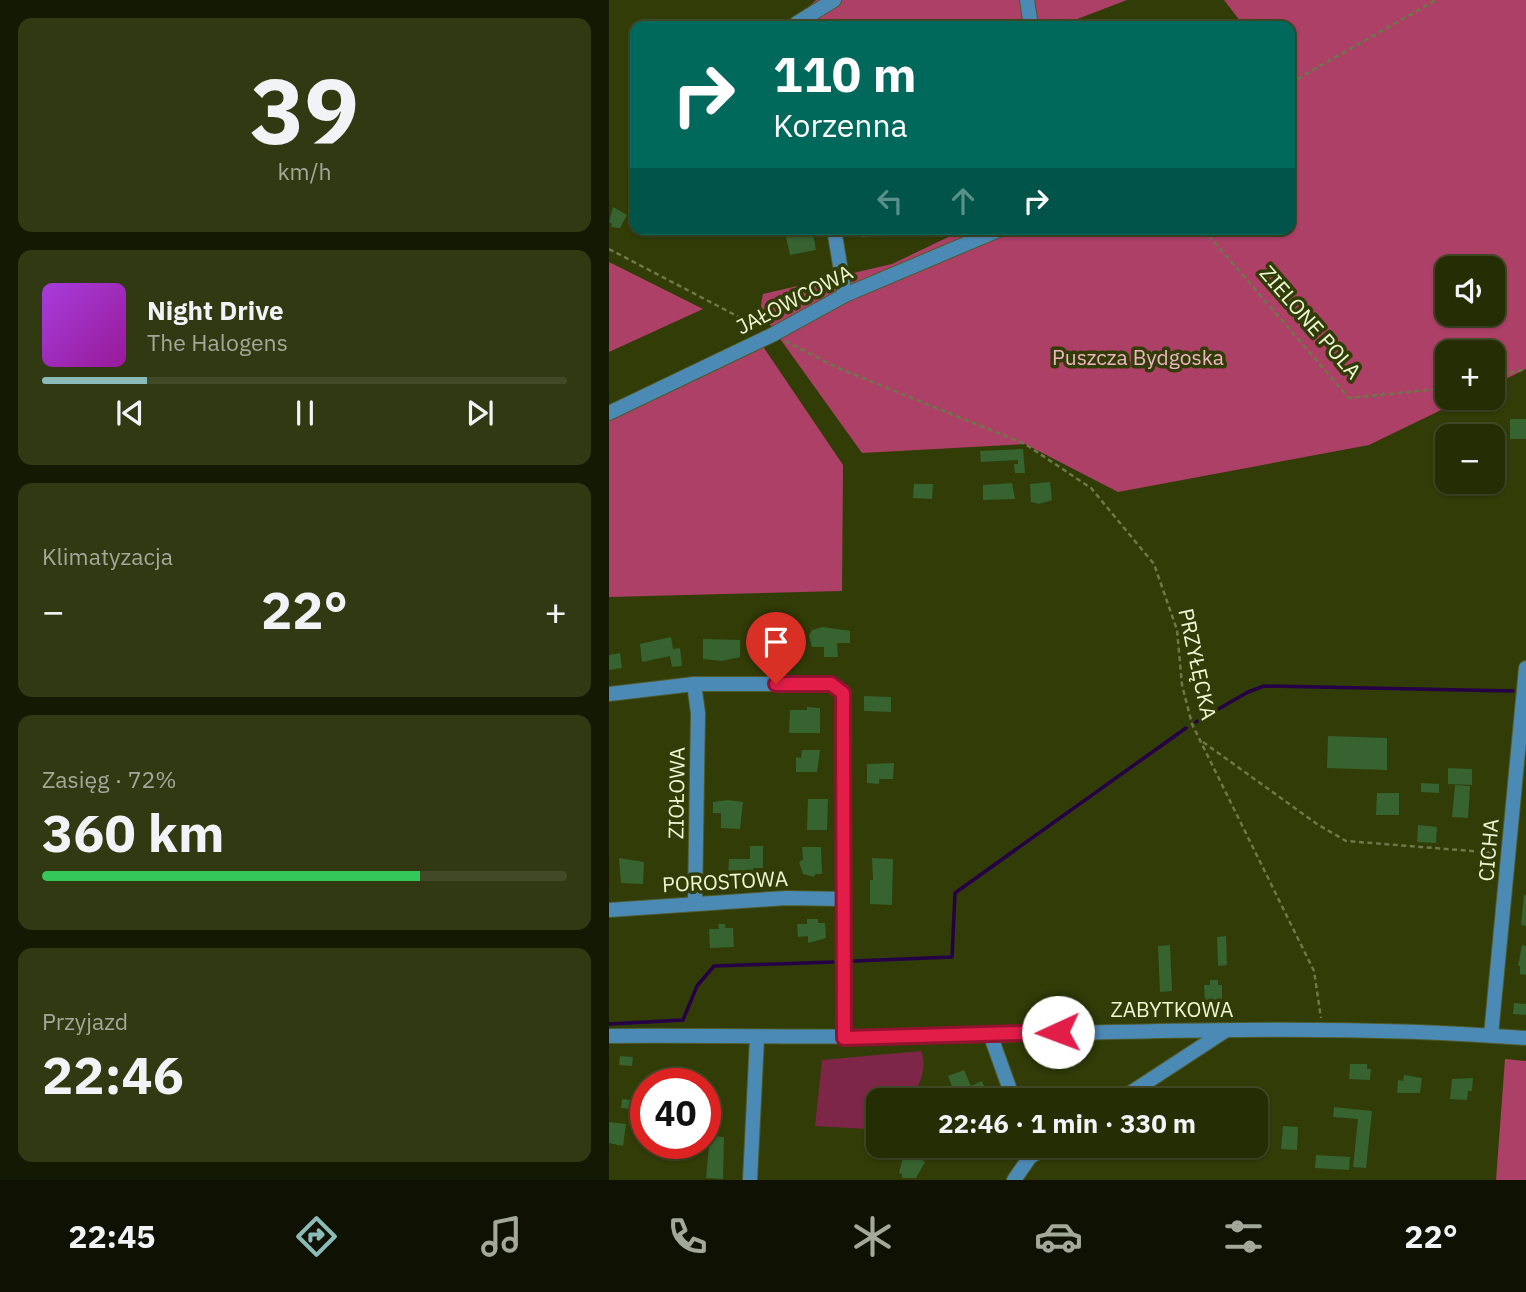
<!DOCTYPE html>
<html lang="pl">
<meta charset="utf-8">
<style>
body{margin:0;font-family:"IBM Plex Sans",sans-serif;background:#313913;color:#f1f3f6;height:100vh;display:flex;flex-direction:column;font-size:26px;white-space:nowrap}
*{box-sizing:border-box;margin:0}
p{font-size:23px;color:#a3a89a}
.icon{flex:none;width:38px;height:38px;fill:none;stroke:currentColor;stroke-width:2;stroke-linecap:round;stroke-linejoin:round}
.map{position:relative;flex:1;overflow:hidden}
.panel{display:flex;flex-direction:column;gap:18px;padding:18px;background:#141903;width:609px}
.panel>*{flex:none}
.hud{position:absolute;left:21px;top:21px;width:665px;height:214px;border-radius:14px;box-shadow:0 2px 5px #0004,0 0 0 2px #424927;background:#00695c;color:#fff;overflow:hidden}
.controls{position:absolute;left:826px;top:256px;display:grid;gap:14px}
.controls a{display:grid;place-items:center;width:70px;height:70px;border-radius:14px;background:#252d05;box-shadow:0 2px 5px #0004,0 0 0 2px #424927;font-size:35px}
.speed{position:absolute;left:21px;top:1068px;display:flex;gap:14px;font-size:35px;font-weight:700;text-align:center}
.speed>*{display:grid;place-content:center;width:91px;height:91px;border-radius:50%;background:#252d05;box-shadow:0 2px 5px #0004,0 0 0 2px #424927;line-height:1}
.speed .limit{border:10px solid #d22;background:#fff;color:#111}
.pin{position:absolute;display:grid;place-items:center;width:60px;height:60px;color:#fff;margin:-72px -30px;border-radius:50% 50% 50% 0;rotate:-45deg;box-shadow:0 0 7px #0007}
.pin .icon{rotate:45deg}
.me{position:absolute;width:77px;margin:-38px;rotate:268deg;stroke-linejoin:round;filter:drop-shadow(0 0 5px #0008)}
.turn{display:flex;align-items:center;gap:24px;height:147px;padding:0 28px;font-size:32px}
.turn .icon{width:91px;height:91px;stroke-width:2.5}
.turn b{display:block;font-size:49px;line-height:60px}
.lanes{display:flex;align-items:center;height:66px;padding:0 28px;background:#0003;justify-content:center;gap:35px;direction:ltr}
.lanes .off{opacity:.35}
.big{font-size:52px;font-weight:700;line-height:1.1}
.panel .card{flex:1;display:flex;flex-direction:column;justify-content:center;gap:10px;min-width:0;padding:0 24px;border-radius:14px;background:#313913}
.panel .dial{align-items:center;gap:0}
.dial b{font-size:91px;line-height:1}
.song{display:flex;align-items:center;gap:21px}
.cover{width:84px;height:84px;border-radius:10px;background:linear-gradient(135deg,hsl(280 70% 55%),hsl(300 70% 35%))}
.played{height:7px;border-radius:4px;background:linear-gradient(90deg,#8bbbb9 20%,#424927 20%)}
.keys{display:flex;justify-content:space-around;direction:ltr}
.heat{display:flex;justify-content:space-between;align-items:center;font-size:38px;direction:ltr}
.charge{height:10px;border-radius:5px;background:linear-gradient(90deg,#34c759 72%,#424927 0)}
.trip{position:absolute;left:257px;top:1088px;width:402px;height:70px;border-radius:14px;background:#252d05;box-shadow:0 2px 5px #0004,0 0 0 2px #424927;font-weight:700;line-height:70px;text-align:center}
.tab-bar{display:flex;height:112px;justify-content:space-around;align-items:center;background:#0f1202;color:#a3a89a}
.tab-bar .icon{width:49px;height:49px}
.tab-bar .on{color:#8bbbb9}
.tab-bar b{font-size:32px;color:#f1f3f6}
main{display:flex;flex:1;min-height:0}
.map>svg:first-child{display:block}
.green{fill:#7e2647}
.forest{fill:#ac4066;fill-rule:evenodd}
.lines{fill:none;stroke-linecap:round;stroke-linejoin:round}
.stream{stroke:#260047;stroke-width:3.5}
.building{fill:#366330}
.minor-casing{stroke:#4f5a28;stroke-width:16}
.tertiary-casing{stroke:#4f5a28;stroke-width:16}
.path{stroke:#6d7849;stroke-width:2.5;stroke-dasharray:5 3.5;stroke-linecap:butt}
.minor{stroke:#4c8ab6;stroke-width:14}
.tertiary{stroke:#4c8ab6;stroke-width:14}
.route-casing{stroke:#92132f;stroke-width:18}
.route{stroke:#e11d48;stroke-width:12}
.labels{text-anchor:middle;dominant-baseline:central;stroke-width:7;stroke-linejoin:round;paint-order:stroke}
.street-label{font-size:21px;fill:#edf8d6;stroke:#313c07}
.park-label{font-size:21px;fill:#f0b5c4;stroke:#313c07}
</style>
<main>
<section class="panel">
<div class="card dial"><b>39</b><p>km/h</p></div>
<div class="card">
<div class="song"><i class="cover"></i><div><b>Night Drive</b><p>The Halogens</p></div></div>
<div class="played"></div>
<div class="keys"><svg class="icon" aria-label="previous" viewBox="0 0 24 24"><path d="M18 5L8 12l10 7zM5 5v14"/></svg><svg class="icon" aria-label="pause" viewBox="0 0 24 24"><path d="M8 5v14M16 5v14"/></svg><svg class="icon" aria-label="next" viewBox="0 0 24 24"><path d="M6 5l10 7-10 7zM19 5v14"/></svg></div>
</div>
<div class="card"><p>Klimatyzacja</p>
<div class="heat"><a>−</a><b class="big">22°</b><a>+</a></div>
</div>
<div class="card"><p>Zasięg · 72%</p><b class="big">360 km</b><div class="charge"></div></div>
<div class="card"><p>Przyjazd</p><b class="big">22:46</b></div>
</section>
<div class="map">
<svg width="917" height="1180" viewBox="0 0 917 1180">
<rect width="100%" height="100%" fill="#313c07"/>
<path class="green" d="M312,1051C319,1066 311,1095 293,1101C287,1103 276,1101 270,1101L269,1121L259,1129L206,1126L213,1060Z"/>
<g class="forest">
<path d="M207,0H518L450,26H198L194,12Z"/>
<path d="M615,0H917V369L884,385V352H838V397H859L760,445L509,492L416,444L253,453L151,311L154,294L283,264L356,229H681V26H635ZM838,268H884V313H838Z"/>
<path d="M0,262L94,309L0,352Z"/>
<path d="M153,345L234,465L233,591L0,597V415Z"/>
<path d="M896,1059L917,1061V1180H887Z"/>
</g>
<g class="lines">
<g class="stream">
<path d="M587,722L639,692L655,686L904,691"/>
<path d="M245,961L343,957L346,893L577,728"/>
<path d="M0,1024L74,1020L88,986L105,966L224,962"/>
</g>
</g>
<g class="building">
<path d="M4,207L18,215L11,228L2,227L3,224L0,222Z"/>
<path d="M194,229H203L207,250L181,255L176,233Z"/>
<path d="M252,229H295L296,232L253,238Z"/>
<rect x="901" y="419" width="16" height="20"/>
<path d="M414,449L416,473H406L405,464H409V460L372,462L371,451Z"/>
<path d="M441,482L443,500L430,504L422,502L421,484Z"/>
<path d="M403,483L406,499L374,500V485Z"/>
<path d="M305,484H324L323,499L304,498Z"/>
<path d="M214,627L241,631V643H228L229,657H215V647H203L200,636L203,630Z"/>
<path d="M162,628H183V639H186V656L173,655V650L155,652L153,638L161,636Z"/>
<path d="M62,637L64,649L71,648L73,666L63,667L61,656L33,662L31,644Z"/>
<path d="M94,639L131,640V657L113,661L94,659Z"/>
<path d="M11,653L13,668L0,670V655Z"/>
<path d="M255,696L282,697V712L255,711Z"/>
<path d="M198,707L211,708V733H180L181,710H198Z"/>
<path d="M719,736L778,738V770L718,768Z"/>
<path d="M193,750H211L208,772H187V757L192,758Z"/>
<path d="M285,763L284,779H270V784L258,783V764Z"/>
<path d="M839,768L863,769V785L839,784Z"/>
<path d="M812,783L830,784V793L812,792Z"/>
<path d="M846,785L861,786L859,818L843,817Z"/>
<path d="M768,793H790V815H767Z"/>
<path d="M199,799H219L218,830H198Z"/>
<path d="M119,800L134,802L131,829L112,828V813H104V802Z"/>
<path d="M809,825L828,827L827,843L808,842Z"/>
<path d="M141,846H154V868H144V876H119L120,859H141Z"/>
<path d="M193,847H212L213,874H206L205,877L194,874L190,862L194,860Z"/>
<path d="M10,858L35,862L34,884L12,883Z"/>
<path d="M263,858L284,859L283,905L261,904V880H264Z"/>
<path d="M915,895H917V926L912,925Z"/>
<path d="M198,919H209V923H216L217,938L199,943V936L189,937L188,924H198Z"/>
<path d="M109,924H116V928H124L125,947L101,948L100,929H110Z"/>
<path d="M617,936L618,965L609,966L608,937Z"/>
<path d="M561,945L563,991L551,992L549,946Z"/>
<path d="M913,945L917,946V975L911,974V966H909Z"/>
<path d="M601,980H609V985H613V1001L596,1002L595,985H601Z"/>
<path d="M905,1003L917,1004V1015L904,1014Z"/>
<path d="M11,1056L24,1057L23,1066L10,1065Z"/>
<path d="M741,1064H758V1069H762L761,1080L740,1079Z"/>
<path d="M355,1070L362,1086L373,1081L378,1093L359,1101H334L331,1094L344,1089L339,1076Z"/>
<path d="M795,1075L813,1078L811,1093H788L789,1080L794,1081Z"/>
<path d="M864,1078L863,1091H859L858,1100L841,1099L843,1079Z"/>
<path d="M13,1099L33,1101L32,1110L12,1108Z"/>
<path d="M725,1107L763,1111L757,1168L744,1167L749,1119L724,1117Z"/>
<path d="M0,1122L17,1124L14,1146L0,1143Z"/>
<path d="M674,1126L689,1127L688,1150L672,1149Z"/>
<path d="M101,1136L115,1137L114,1179L97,1178Z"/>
<path d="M278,1146H315L311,1158L316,1162L307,1178H293V1174L290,1173L295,1154Z"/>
<path d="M707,1155L741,1157L740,1170L706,1168Z"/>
</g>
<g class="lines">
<g class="minor-casing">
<g id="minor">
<path d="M418,0L422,26"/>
<path d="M188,26V23L225,0"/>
<path d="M225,229L236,295"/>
<path d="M0,413L163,335L236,295L392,229"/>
<path d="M85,684L89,713L86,902"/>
<path d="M0,694L85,684H223L234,693L235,1038"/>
<path d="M0,910L177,898L234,899"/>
<path d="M381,1034L405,1101"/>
<path d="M882,1035L917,668"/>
<path d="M509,1101L616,1031"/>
<path d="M141,1180L148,1038"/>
<path d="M405,1180L421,1157L439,1146"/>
</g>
</g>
<g class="tertiary-casing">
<path id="tertiary" d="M0,1036C110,1035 219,1038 329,1036C525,1032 721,1023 917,1038"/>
</g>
<g class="path">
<path d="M681,83L827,0"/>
<path d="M594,229L740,398L838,388"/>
<path d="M0,249L149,327"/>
<path d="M176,341L229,368L416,444L482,488L545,564L568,630L573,685L583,724L705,971L712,1018"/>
<path d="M884,377L917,369"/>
<path d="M594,742L708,824L737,841L888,853"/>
</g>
<use href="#minor" class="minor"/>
<use href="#tertiary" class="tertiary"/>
</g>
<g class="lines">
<g class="route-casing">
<path id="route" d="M167,684H222L234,693L235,1038L449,1032"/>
</g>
<use href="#route" class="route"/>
</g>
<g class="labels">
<g class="street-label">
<text transform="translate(185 299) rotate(-27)">JAŁOWCOWA</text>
<text transform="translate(702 322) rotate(49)">ZIELONE POLA</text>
<text transform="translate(589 664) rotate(78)">PRZYŁĘCKA</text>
<text transform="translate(67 793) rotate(-89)">ZIOŁOWA</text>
<text transform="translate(879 850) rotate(-85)">CICHA</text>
<text transform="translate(116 881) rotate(-3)">POROSTOWA</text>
<text x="563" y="1009">ZABYTKOWA</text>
</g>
<g class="park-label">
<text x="529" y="357">Puszcza Bydgoska</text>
</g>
</g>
</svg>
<div class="controls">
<a><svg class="icon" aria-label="sound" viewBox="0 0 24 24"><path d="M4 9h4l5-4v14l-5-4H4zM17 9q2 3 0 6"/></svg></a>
<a>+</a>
<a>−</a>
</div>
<div class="speed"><div class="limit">40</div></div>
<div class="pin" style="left:167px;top:684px;background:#d93025"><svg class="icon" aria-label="arrive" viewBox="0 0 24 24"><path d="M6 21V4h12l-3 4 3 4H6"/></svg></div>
<svg class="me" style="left:449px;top:1032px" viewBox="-20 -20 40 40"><circle r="19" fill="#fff"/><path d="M0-13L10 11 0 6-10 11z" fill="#e11d48"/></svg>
<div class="trip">22:46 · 1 min · 330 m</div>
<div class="hud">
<div class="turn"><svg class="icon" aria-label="right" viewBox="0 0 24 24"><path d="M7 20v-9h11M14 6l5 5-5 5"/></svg><div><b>110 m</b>Korzenna</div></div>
<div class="lanes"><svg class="icon off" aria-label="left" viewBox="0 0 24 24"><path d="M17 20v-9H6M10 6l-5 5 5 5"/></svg><svg class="icon off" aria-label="ahead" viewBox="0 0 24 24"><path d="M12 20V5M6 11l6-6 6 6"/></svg><svg class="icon" aria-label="right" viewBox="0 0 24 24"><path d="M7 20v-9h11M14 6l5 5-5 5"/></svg></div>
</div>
</div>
</main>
<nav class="tab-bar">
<b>22:45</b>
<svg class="icon on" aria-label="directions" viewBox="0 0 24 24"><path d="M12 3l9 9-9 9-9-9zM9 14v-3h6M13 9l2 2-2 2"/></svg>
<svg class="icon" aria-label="music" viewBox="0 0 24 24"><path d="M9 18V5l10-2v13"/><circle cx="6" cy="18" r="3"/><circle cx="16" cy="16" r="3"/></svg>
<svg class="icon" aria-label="phone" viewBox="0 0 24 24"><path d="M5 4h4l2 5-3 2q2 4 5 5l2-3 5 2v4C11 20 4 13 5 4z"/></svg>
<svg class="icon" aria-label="climate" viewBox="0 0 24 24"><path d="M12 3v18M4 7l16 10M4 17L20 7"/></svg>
<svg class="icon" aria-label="car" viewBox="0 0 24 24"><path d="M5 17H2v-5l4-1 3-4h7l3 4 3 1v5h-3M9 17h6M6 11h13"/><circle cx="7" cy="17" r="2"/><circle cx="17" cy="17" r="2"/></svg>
<svg class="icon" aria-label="filters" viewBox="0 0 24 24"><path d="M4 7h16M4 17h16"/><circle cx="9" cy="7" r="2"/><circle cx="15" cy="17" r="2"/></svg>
<b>22°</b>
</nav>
